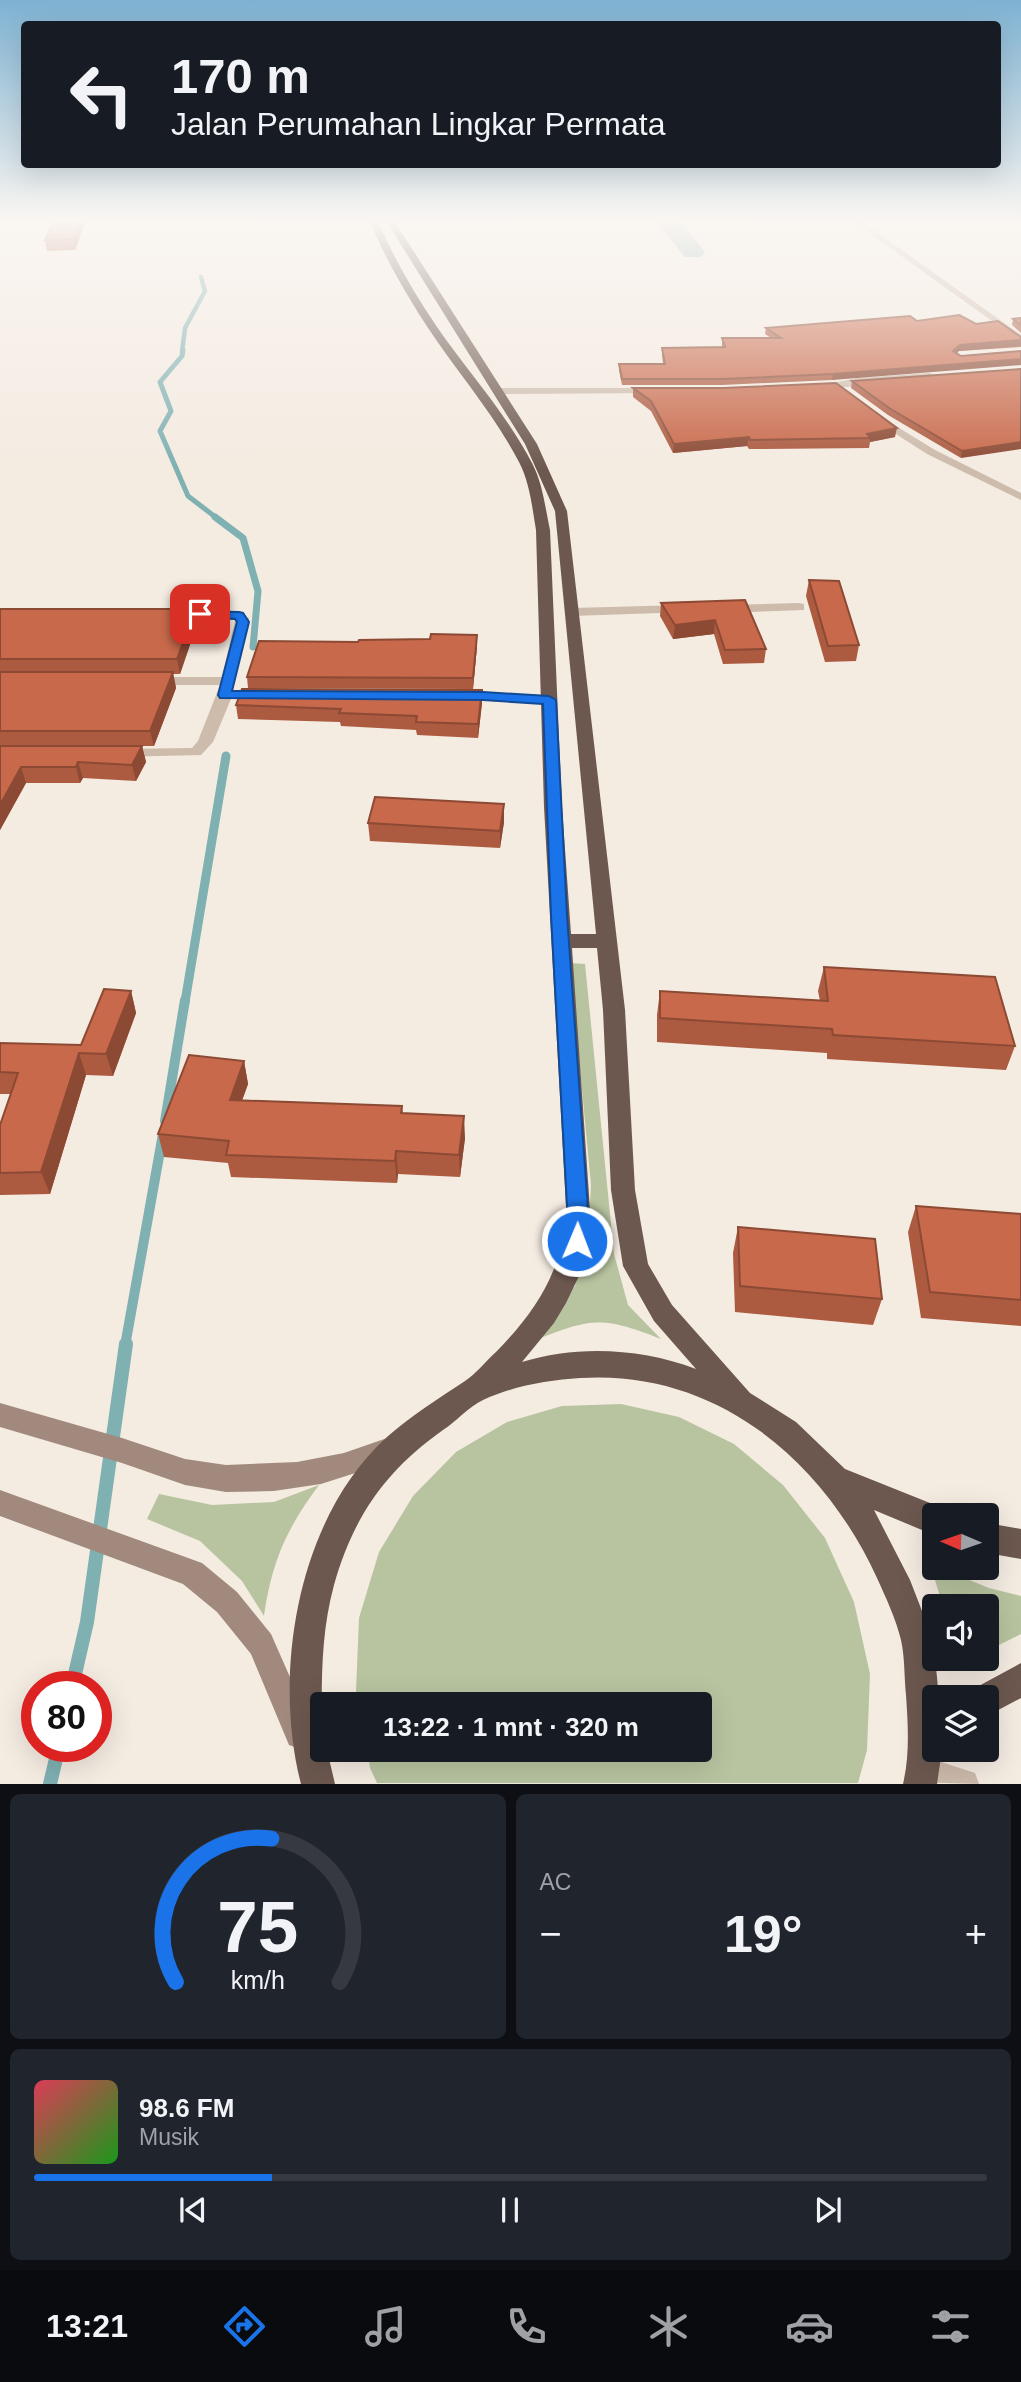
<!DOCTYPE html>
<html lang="id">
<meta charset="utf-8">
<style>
body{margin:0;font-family:Helvetica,sans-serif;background:#20242c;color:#f1f3f6;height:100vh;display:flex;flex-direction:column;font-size:26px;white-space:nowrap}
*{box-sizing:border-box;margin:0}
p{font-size:23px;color:#9ea1a6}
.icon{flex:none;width:38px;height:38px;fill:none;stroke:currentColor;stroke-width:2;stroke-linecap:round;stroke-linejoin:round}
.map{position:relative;height:1784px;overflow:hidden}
.drawer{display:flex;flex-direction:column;gap:10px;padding:10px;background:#0d0f14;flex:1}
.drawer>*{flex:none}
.banner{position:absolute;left:21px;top:21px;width:980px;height:147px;border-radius:7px;box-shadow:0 7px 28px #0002;background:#171b24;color:#f1f3f6;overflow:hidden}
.needle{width:46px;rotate:272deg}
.fabs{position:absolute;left:922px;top:1503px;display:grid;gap:14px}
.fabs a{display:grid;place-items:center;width:77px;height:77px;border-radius:7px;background:#171b24;box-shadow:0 7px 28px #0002;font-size:35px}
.speed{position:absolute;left:21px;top:1671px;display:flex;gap:14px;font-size:35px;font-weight:700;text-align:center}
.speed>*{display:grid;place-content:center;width:91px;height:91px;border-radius:50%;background:#171b24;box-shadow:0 7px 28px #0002;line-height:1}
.speed .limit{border:10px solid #d22;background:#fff;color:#111}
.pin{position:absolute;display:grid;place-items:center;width:60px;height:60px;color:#fff;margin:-30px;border-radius:14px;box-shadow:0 4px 10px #0006}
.me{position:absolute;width:77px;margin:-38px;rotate:1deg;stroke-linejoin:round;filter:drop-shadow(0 0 5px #0008)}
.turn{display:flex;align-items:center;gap:24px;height:147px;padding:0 35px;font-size:32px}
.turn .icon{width:91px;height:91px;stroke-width:2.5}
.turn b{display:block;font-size:49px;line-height:60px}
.big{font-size:52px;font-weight:700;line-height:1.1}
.drawer .tile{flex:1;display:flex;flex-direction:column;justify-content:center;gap:10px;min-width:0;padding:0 24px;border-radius:10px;background:#20242c}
.drawer .dial{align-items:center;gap:0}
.dial svg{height:182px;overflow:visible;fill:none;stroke:#363941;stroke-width:7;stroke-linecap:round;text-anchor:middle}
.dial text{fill:#f1f3f6;stroke:none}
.song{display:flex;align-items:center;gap:21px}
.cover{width:84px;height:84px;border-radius:10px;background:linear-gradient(135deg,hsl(350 70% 55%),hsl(120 70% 35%))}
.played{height:7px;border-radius:4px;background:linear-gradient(90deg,#1a73e8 25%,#363941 25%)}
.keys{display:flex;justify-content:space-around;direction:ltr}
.heat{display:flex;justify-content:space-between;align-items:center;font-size:38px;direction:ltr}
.drawer .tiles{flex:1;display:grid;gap:10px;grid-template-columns:1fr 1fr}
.tile:last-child{grid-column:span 2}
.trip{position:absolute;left:310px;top:1692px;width:402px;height:70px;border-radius:7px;background:#171b24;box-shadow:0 7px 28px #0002;font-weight:700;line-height:70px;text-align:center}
.tabs{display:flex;height:112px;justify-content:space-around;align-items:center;background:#090b0e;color:#9ea1a6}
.tabs .icon{width:49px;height:49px}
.tabs .selected{color:#1a73e8}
.tabs b{font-size:32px;color:#f1f3f6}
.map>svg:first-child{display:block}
.green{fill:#b8c4a0}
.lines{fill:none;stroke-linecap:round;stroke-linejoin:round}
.stream-far5{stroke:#7fb0b2;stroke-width:4.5}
.stream-far4{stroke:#7fb0b2;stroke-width:5}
.stream-far3{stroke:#7fb0b2;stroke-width:7}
.stream-far2{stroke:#7fb0b2;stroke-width:9}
.stream-far1{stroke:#7fb0b2;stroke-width:10}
.stream{stroke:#7fb0b2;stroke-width:14}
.river{fill:#7fb0b2;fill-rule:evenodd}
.minor{fill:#cdbbac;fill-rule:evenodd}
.tertiary{fill:#cdbbac;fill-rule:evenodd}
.secondary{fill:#a18a7d;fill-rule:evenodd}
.trunk{fill:#6c584f;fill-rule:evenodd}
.wall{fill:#ac5a40}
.shaded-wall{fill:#8c4a34}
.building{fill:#c8694b;stroke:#8c4a34;stroke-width:2}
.route{fill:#1a73e8;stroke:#114b97;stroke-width:2}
</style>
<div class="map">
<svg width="1021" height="1784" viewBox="0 0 1021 1784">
<rect width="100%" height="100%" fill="#f4ebe1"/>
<g class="green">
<path d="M570,963L585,964L614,1254L628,1305L661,1339C604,1317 593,1317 536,1340L575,1286L588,1241L591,1185Z"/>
<path d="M621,1404L679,1417L734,1444L783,1485L825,1538L854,1602L870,1674L867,1750L858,1783H377L370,1768L367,1750H700V1704H358L356,1692L359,1618L379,1552L413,1496L456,1452L507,1422L562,1406Z"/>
<path d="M319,1485C286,1529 272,1562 264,1616L242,1581L200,1541L147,1519L159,1494L212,1505L274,1502Z"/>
<path d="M930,1564L989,1588L1021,1596V1634L987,1651V1606H943Z"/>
</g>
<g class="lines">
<path class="stream-far5" d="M182,352L185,328L205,291L201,277"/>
<path class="stream-far4" d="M183,350L182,356L160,382L171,411L160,431L188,496L218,519"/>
<path class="stream-far3" d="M215,517L243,538L258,591L253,647"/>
<path class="stream-far2" d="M185,1002L226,756"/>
<g class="stream-far1">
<path d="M165,1121L185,1000"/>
<path d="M125,1346L163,1134"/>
</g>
<g class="stream">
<path d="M72,1687L87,1622L126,1344"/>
<path d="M50,1784L59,1746"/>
</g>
<path class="river" d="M655,219H678L705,252L701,257H685Z"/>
<g class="minor">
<path d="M850,219H858L1021,335V342Z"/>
<path d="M930,373L935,376L933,378L818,390L813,387L857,378Z"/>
<path d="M658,388L662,389V393L498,394L493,391L498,388Z"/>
<path d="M878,415L935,450L1021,493V500L927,454L874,420V416Z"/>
<path d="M799,603L804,604V610L726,613L719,609L726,605Z"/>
<path d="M684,605L691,609L689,612L572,616L565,612L572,608Z"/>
<path d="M225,610L249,618L233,690L267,691L269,694L267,697L231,699L213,742L201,755L117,757L114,754L117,751L122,749L192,748L198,741L220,685H152L145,681L152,677H222L235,620L225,618L171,619L164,615L171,611Z"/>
<path d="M458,692L549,696L556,700L549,704L453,699L451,696L453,693Z"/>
</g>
<path class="tertiary" d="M923,1756L975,1773L979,1784L912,1782L908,1771L912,1760Z"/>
<g class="secondary">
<path d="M0,1403L122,1438L185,1459L226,1465L297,1462L344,1453L390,1437L399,1441L403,1450L399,1459L321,1484L274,1491L226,1492L185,1485L122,1463L0,1427Z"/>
<path d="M0,1490L202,1563L237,1592L271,1634L315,1734L311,1745L300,1749L289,1745L251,1654L217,1612L183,1584L0,1516Z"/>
</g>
<g class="trunk">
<path d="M369,219H377C393,257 414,293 437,327C468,372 506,413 532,463C543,484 545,507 550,530L562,807L571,934H596L555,511L525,444L385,219H393L537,444L567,511L625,1010L635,1190L648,1264L672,1305L750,1393L796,1422L845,1469L945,1509L947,1516H934V1535L874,1510L910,1580L929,1629L934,1647L939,1698H934V1750H942L937,1784H903C910,1754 908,1725 906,1695C904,1677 905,1658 901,1640C896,1619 886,1598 877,1578C823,1460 716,1369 580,1378C548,1380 513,1386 483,1400C468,1407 457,1421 443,1430C386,1470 353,1517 334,1585C319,1640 322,1694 322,1750H327L335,1784H301C272,1672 298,1517 387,1437C411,1416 439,1398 465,1381C476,1374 486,1361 496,1352C535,1312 556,1279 567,1224L544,807L536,530C532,507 530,483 519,462C494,414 458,373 428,328C406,294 384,257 369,219ZM572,948H597L603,1010L611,1190L623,1266L654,1321L696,1369C641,1348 577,1345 522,1362L554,1323L566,1303L580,1274L591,1224Z"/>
<path d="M987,1523L1021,1529V1559L987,1553Z"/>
<path d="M1021,1663V1698L987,1716V1698H972L975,1688Z"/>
</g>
</g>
<g class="wall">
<path d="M86,219L75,250L47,251L45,240Z"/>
<path d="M1021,318V333L1012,325L1013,319Z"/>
<path d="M917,321L976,324L1021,337V347L959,351L956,354L832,380L722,385H622L619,370V364H663L662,355V348L722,347V338H771L765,334L766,328Z"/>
<path d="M1021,369L961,458L888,415L851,388L852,381Z"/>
<path d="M633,388L895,437L870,442L869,448L749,449L747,446L673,453L651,411L633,397Z"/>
<path d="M809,580L859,645L856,661L825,662L806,596Z"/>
<path d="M745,600L766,649L764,663L723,664L714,634L673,639L660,616L661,603Z"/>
<path d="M0,609H195L197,624L180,674H173L176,688L154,746H142L146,762L136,781L83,778L80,783H26L0,830Z"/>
<path d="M477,646L473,689L248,688L247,677Z"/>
<path d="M482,703L478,738L417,735L416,730L341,726L340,722L238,719L236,705Z"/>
<path d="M504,804V822L500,848L370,841L368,823Z"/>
<path d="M824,967L1015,1046L1006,1070L827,1059V1053L657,1042V1015L660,991L820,1001L818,991Z"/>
<path d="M131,991L136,1013L113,1076L86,1075L50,1194L0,1195V1125L11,1094H0V1043L81,1045Z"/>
<path d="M244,1061L248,1084L242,1100L402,1106L403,1113L465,1138L460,1177L398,1174L397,1183L231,1177L228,1163L164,1157L158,1134Z"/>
<path d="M916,1206L1021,1214V1326L921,1318L908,1232Z"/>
<path d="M738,1227L882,1299L873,1325L735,1312L733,1253Z"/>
</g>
<g class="shaded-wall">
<path d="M80,219H86L75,250L73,239Z"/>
<path d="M1021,340V346L959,351L952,358L953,351L960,345Z"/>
<path d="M1021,359V365L832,380L833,374Z"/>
<path d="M897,428L895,437L870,442V438L867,434Z"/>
<path d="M749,437L747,446L673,453L674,444Z"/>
<path d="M1021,442V449L961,458L962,451Z"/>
<path d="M195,609L197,624L180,674L177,659Z"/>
<path d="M715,620L714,634L673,639L675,625Z"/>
<path d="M477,635V646L473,689V678Z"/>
<path d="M173,672L176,688L154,746L150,731Z"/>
<path d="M482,690V703L478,738V724Z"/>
<path d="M142,746L146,762L136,781L132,765Z"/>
<path d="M78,762L83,778L80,783L76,767Z"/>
<path d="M21,767L26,783L0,830V805Z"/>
<path d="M504,804V822L500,848V831Z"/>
<path d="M131,991L136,1013L113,1076L106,1054Z"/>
<path d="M79,1053L86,1075L50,1194L41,1172Z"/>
<path d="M244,1061L248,1084L234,1123L230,1100Z"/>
<path d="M464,1116L465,1138L460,1177L459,1155Z"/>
<path d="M396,1151L398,1174L397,1183L395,1161Z"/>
</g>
<g class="building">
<path d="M55,219H80L73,239L45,240Z"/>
<path d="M959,315L976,324L998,321L1021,337V340L960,345L953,351L961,356L1021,351V359L833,374L723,379H622L619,364H665L662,348L725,347L722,338H781L766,328L910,316L917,321Z"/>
<path d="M1021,318V325L1013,319Z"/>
<path d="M1021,369V442L962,451L889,408L852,381Z"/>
<path d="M836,383L897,428L867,434L870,438L750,440L749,437L674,444L651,401L633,388H723Z"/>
<path d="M809,580L839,581L859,645L828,646Z"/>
<path d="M745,600L766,649L725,650L715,620L675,625L661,603Z"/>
<path d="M0,609H195L177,659H0Z"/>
<path d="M431,634L477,635L473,678L247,677L259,641L358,642L359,640L430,639Z"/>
<path d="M0,672H173L150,731H0Z"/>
<path d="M242,689L482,690L478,724L416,722L417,716L339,713L341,709L236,705Z"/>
<path d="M0,746H142L132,765L78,762L76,767H21L0,805Z"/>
<path d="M375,797L504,804L500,831L368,823Z"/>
<path d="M824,967L995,977L1015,1046L833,1035L832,1029L660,1018V991L828,1001Z"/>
<path d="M104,989L131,991L106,1054L79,1053L41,1172L0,1173V1125L18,1073L0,1072V1043L81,1045Z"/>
<path d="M189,1055L244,1061L230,1100L402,1106L401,1113L464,1116L459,1155L396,1151L395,1161L226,1155L229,1141L158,1134Z"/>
<path d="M916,1206L1021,1214V1300L930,1292Z"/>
<path d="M738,1227L875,1239L882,1299L740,1286Z"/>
</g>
<linearGradient id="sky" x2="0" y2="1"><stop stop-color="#7eb2d2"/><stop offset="0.47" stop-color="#faf6f2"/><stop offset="1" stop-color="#faf6f2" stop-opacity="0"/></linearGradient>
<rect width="1021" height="469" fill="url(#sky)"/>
<path class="route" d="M200,611L239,612L243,613L249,622L232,691L483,692L549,696L556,700L567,915L589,1224L584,1248L577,1250L569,1248L566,1241L568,1224L551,915L543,704L483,700L220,698L218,695L237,622L235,619L196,617L194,614Z"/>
</svg>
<div class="fabs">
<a><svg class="needle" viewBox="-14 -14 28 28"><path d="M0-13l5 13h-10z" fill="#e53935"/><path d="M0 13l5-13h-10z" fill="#9ea1a6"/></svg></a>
<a><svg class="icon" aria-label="sound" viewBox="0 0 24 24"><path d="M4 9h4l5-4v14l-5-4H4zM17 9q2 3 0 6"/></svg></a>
<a><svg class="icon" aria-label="layers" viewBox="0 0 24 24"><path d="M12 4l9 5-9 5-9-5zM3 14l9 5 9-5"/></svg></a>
</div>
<div class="speed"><div class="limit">80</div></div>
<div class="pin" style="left:200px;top:614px;background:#d93025"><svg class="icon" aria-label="arrive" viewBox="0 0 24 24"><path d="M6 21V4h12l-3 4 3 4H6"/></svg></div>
<svg class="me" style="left:577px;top:1241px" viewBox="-20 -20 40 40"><circle r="17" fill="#1a73e8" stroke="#fff" stroke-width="3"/><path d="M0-11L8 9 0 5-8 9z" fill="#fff"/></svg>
<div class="trip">13:22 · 1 mnt · 320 m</div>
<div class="banner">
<div class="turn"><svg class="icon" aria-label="left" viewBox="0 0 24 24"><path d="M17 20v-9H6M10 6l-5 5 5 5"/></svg><div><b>170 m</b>Jalan Perumahan Lingkar Permata</div></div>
</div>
</div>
<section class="drawer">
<div class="tiles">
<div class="tile dial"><svg viewBox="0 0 100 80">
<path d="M14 69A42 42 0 1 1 86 69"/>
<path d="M14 69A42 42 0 0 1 56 6" stroke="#1a73e8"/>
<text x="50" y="56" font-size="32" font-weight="700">75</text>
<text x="50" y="72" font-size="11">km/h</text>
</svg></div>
<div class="tile"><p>AC</p>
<div class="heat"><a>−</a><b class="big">19°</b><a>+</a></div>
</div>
<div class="tile">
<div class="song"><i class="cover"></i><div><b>98.6 FM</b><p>Musik</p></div></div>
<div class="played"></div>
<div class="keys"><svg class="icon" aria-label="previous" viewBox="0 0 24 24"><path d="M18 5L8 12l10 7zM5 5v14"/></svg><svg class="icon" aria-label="pause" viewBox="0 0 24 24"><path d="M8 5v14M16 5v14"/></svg><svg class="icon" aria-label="next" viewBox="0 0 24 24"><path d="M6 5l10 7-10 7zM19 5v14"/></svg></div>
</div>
</div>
</section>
<nav class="tabs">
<b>13:21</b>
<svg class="icon selected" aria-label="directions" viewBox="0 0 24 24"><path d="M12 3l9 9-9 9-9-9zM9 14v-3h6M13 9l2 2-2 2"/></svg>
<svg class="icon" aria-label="music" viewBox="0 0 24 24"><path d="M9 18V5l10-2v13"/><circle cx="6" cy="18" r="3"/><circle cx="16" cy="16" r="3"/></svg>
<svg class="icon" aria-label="phone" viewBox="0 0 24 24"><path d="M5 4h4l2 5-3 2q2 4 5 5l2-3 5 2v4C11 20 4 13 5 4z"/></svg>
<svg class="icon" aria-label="climate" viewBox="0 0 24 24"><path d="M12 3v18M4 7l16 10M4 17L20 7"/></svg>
<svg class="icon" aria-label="car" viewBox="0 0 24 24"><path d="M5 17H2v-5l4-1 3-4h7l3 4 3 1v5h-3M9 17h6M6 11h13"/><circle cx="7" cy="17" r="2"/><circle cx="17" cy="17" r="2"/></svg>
<svg class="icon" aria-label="filters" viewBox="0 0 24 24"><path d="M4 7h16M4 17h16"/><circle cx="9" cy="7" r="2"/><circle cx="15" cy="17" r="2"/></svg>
</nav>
